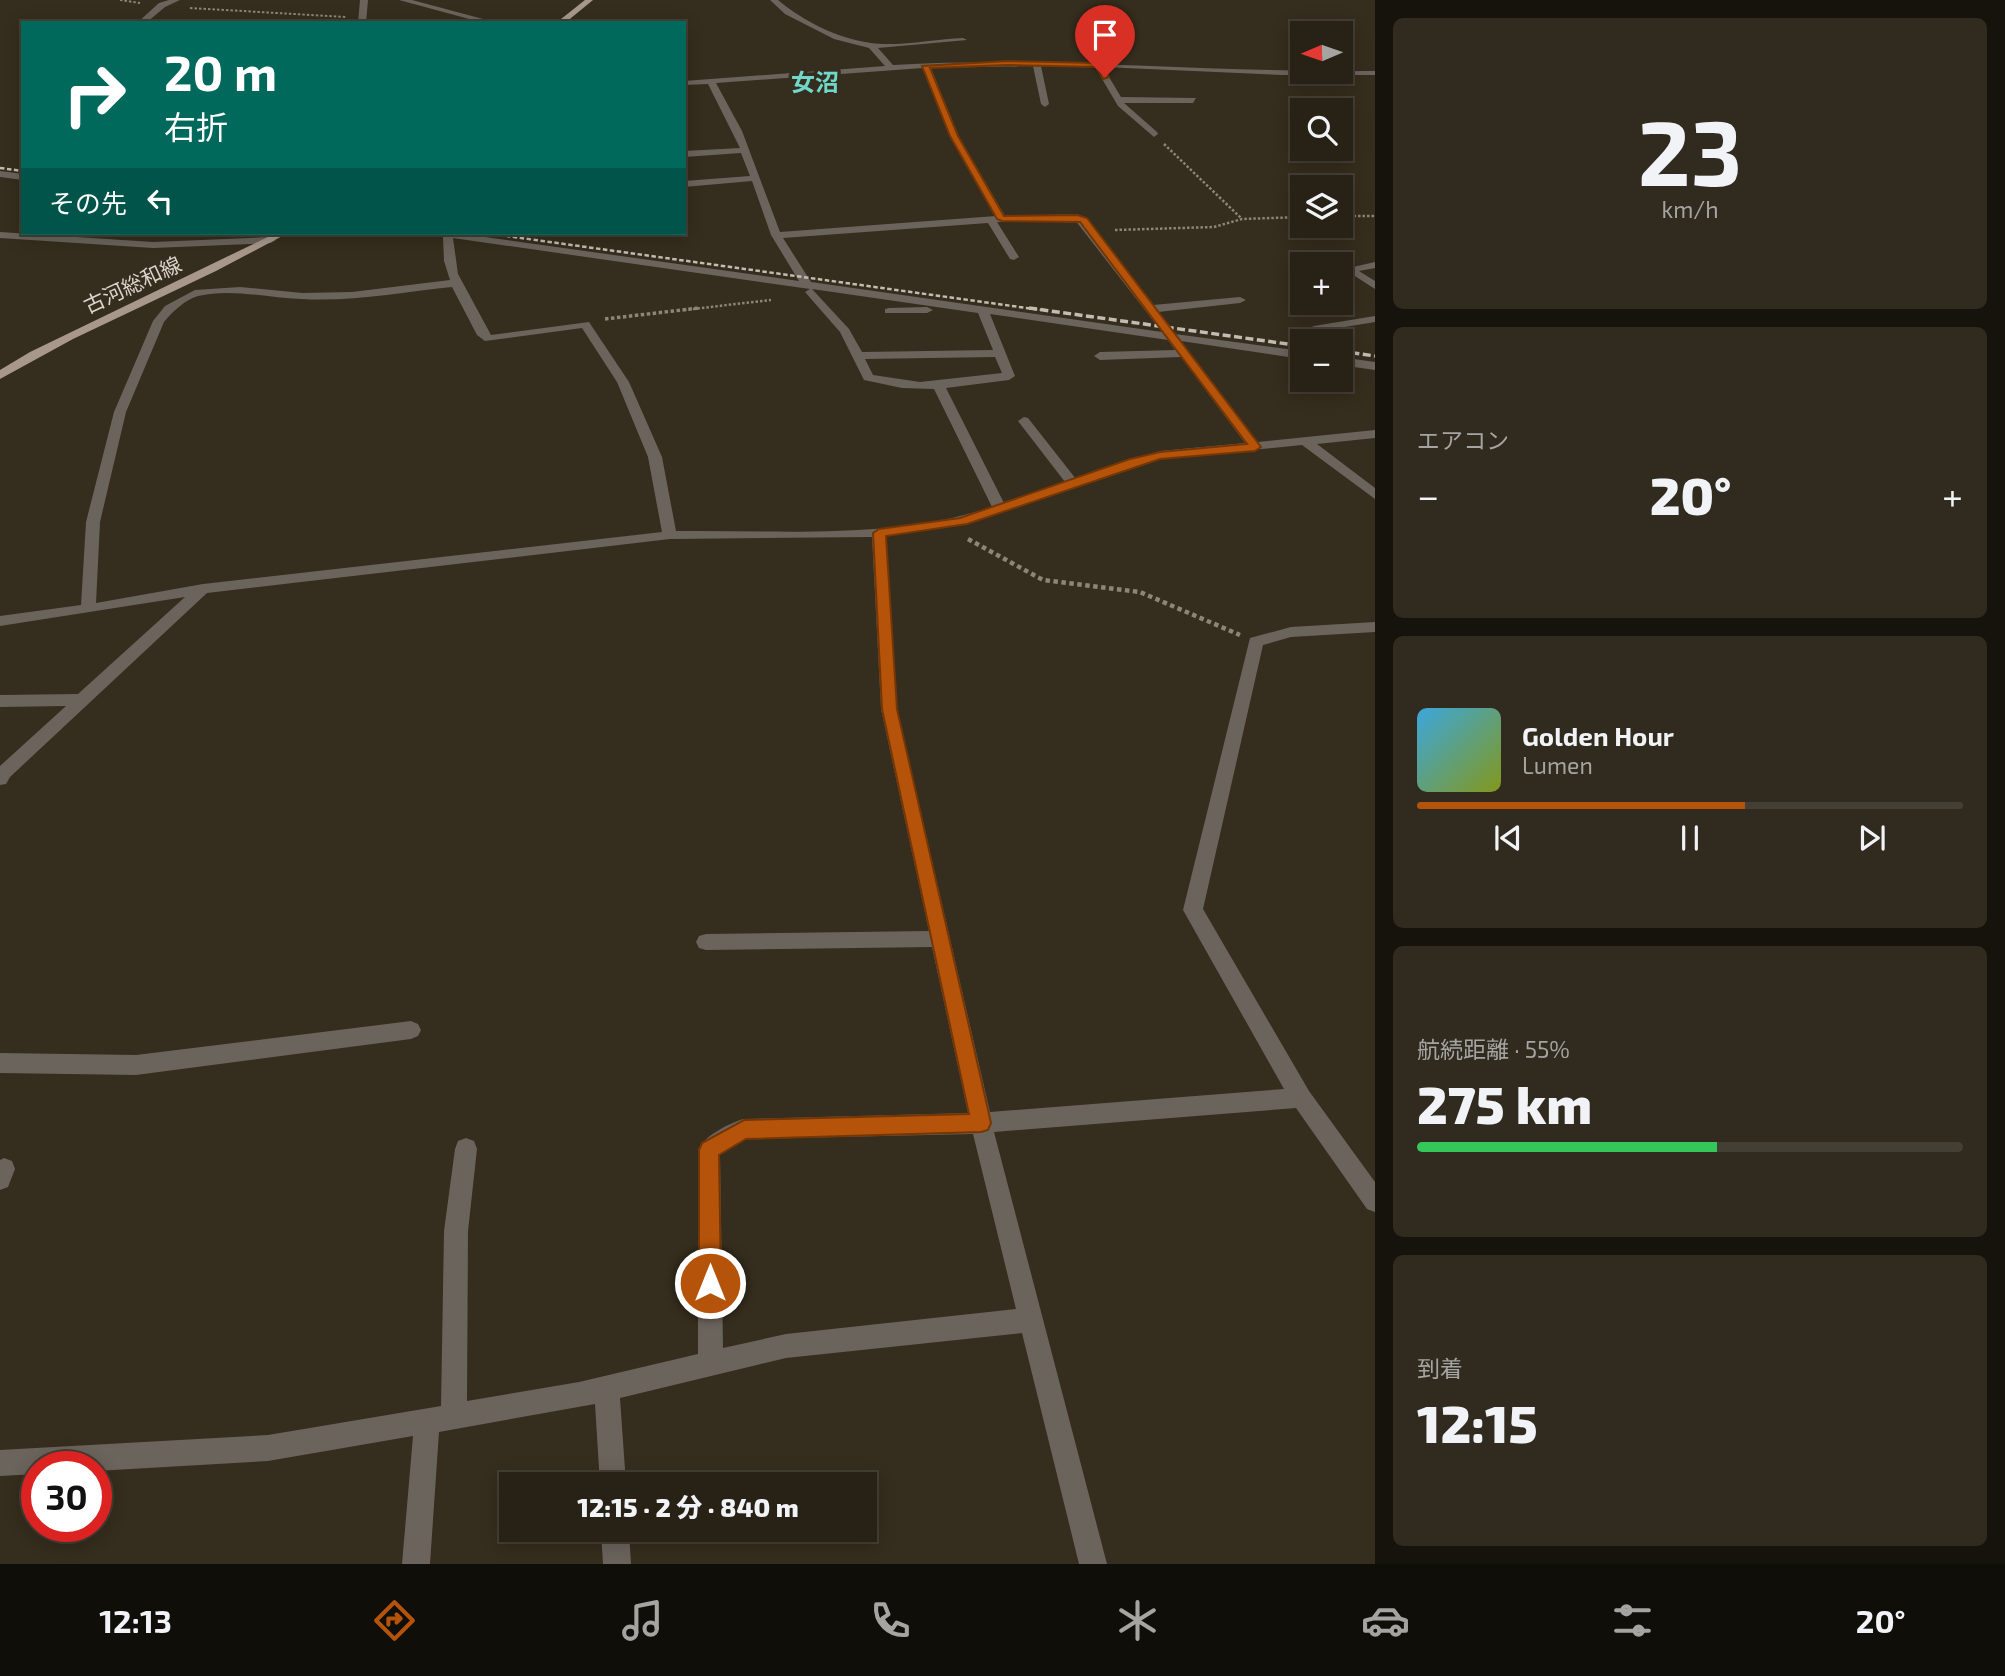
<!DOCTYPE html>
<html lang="ja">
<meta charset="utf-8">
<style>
body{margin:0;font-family:"Exo 2","Noto Sans JP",sans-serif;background:#302a1f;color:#f1f3f6;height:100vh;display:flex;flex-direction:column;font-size:26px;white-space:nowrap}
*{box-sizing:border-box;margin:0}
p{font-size:23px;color:#a5a4a1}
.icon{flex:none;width:38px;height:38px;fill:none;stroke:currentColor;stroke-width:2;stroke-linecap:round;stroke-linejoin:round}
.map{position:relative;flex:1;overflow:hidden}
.details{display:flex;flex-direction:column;gap:18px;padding:18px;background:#16130c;width:630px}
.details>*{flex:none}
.hud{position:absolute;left:21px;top:21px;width:665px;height:214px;border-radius:0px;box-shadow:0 4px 18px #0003,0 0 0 2px #443f35;background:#00695c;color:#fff;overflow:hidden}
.needle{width:46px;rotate:268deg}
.tools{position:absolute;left:1290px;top:21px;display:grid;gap:14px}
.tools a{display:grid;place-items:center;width:63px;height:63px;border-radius:0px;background:#282216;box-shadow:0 4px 18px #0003,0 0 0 2px #443f35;font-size:35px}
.speed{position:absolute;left:21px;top:1451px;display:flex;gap:14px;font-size:35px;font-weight:700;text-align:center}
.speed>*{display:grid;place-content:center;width:91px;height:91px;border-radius:50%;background:#282216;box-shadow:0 4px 18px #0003,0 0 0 2px #443f35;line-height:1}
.speed .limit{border:10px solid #d22;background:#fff;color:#111}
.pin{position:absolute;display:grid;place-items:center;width:60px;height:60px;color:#fff;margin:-72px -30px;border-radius:50% 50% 50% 0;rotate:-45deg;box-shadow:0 0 7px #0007}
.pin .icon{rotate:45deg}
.me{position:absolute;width:77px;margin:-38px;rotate:0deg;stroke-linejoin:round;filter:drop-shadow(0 0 5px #0008)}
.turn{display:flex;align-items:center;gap:24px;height:147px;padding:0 28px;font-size:32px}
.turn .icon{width:91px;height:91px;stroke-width:2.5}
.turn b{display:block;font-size:49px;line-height:60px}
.then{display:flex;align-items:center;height:66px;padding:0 28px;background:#0003;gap:14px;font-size:26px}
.big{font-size:52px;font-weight:800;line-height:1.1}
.details .tile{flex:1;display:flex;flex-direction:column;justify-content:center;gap:10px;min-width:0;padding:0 24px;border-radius:10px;background:#302a1f}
.details .dial{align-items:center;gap:0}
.dial b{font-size:91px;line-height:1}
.song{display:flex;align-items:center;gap:21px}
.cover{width:84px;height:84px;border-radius:10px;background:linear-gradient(135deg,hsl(200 70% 55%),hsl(70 70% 35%))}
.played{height:7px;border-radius:4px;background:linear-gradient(90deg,#b45309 60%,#443f35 60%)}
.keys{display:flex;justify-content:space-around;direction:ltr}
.heat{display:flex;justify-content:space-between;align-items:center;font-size:38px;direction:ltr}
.charge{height:10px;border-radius:5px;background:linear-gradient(90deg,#34c759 55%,#443f35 0)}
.trip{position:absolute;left:499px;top:1472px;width:378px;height:70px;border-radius:0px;background:#282216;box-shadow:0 4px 18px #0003,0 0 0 2px #443f35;font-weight:800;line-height:70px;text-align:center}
.menu{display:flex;height:112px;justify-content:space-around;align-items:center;background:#100e09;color:#a5a4a1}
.menu .icon{width:49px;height:49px}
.menu .selected{color:#b45309}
.menu b{font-size:32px;color:#f1f3f6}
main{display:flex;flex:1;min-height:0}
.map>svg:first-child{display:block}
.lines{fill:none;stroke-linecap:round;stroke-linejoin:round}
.path-far3{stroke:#8c8578;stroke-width:2;stroke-dasharray:2.5 2;stroke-linecap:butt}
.path-far2{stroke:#8c8578;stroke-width:2.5;stroke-dasharray:2.5 2;stroke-linecap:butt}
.path-far1{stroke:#8c8578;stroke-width:3.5;stroke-dasharray:3.5 2.5;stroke-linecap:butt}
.path{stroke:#8c8578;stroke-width:4.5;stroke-dasharray:4.5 3.5;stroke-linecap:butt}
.minor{fill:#6b645d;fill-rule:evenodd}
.major{fill:#a7988b;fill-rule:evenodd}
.rail-far1{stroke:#c2bcb1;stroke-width:2.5;stroke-dasharray:4.5 2.5;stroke-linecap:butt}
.rail{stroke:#c2bcb1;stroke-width:3.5;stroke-dasharray:8 3.5;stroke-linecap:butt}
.route{fill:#b45309;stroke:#753606;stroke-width:2}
.labels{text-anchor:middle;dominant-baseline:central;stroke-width:7;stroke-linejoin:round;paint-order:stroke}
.far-street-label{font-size:21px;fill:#dad4ca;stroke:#352d1d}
.far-quarter-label{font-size:24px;font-weight:bold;fill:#70d8ca;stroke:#352d1d}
</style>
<main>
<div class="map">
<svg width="1375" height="1564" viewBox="0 0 1375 1564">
<rect width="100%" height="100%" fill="#352d1d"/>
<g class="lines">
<g class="path-far3">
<path d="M120,0L140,3"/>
<path d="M190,8L346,17"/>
</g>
<g class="path-far2">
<path d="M1164,144L1241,218"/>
<path d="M1340,216H1375"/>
<path d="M1115,230L1214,227L1242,219L1302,217"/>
<path d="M684,310L771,300"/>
</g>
<path class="path-far1" d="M605,319L699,308"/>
<path class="path" d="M968,539L1043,580L1140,592L1240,635"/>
<g class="minor">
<path d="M169,0H180L165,7L146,23H137L159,3Z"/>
<path d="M360,0H368L366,23H358Z"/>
<path d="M399,0H412L498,23H484Z"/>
<path d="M770,0H778C803,21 839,39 871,43C896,47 937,39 963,38L967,40L878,48L893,65C1054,56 1216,73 1375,71V75H1283L1103,67L1121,97L1196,98L1193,103H1124L1157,132L1158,134L1154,137L1118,106L1095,67L1041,66L1049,104L1045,107L1041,104L1033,66L931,68L958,136L1005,216L1077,214L1087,218L1153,305L1240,297L1246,300L1240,303L1158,312L1175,334L1302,351V359L1181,341L1258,442L1375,430V438L1317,444L1375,488V499L1302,445L1162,459L968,524L886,536L897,709L990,1112L1284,1089L1183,910L1250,638L1291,627L1375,622V632L1291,637L1263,645L1203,909L1309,1091L1375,1182V1212L1367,1209L1296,1108L994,1132L1107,1564H1079L1022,1333L786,1358L620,1398L626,1484H600L595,1404L439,1432L430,1564H402L413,1436L268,1461L96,1471V1466H37V1474L0,1476V1450L268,1435L441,1406L444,1231L455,1149L458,1141L466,1138L474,1141L477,1149L468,1231L467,1401L579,1382L698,1354V1150C704,1136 728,1124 743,1119L968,1113L932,947L706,950L699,948L696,942L699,936L706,934L929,931L881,709L872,537L670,539L207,593L10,777L6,784L0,785V766L66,706L0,707V695L78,694L185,597L0,626V616L81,605L86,522L114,412L153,321L165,306L195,290L240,287L302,293L352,292L450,280L444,261L443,237L432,233H457L799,281L771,235L752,181L684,187V181L750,176L741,153L684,157V151L740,148L708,84L684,85V81L885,66L869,48L834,39L785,14ZM923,68L950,136L996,216L780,232L742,131L716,83ZM1075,220L1162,332L811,282L783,238L988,223L1010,259L1014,260L1019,257L997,222ZM453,238L810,289L805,292L840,332L864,380L902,388L934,389L992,507C892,540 781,530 676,531L662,457L629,382L589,322L491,335L458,274ZM452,287L477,335L485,341L582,328L617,382L648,457L662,532L203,584L96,603L100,522L126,412L164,322C173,311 185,300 198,296C231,288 268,298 301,299C352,302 402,292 452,287ZM812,289L978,313L993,350L862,352L849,329ZM990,314L1168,340L1175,350L1100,352L1094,356L1100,360L1181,357L1245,443L1160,451L1076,479L1028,418L1024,417L1018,421L1065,482L1004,503L946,388L1009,380L1015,376ZM995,357L1002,373L920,382L873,375L865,359ZM973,1134L1016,1309L786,1334L723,1348L720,1155L746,1139Z"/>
<path d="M0,171L23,174V180L0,177Z"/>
<path d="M0,232L153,242L271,237L276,240L271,243L153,248L0,238Z"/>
<path d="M1375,262V268L1359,271L1375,281V289L1344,269Z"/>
<path d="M889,308L927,307L933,310L927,313H885V309Z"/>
<path d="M1375,316V322L1314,332L1308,329L1314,326Z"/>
<path d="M1340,357L1375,362V370L1340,365Z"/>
<path d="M1316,380H1328L1334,387L1324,390Z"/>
<path d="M411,1021L418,1024L421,1030L418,1036L411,1039L136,1075L0,1073V1053L136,1055Z"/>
<path d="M4,1158L12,1161L15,1169L8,1187L0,1190V1160Z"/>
<path d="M601,1530H629L631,1564H603Z"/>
</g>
<g class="major">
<path d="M585,0H593L565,23H556Z"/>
<path d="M276,233H288L216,271L73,339L0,379V370L30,352Z"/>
</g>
<g class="rail-far1">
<path d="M0,168L23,171"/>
<path d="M485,233L1041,310"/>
</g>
<g class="rail">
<path d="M1029,308L1302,346"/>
<path d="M1340,351L1375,356"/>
</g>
</g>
<path class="route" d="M1008,61L1098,63L1109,77L1103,79L1096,67L1008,65L930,68L958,136L1004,216L1077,215L1087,218L1261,447L1255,451L1160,459L967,524L886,536L897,709L991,1123L988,1130L981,1132L746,1139L719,1155L721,1283L718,1291L710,1294L702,1291L699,1283V1150L702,1143L744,1120L969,1114L882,709L873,533L879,529L960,518L1130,459L1160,452L1247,444L1080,222L1002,221L997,219L950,136L922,66Z"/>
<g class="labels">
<g class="far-street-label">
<text transform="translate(132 284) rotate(-25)">古河総和線</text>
</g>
<g class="far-quarter-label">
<text x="815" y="81">女沼</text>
</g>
</g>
</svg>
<div class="tools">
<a><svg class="needle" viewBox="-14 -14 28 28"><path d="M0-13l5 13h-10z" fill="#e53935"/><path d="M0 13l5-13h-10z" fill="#a5a4a1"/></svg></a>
<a><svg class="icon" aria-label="search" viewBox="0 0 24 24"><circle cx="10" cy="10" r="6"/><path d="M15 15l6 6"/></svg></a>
<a><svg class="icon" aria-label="layers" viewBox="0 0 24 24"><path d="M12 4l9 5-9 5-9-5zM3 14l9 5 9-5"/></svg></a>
<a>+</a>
<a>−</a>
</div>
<div class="speed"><div class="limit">30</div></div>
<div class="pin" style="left:1105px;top:77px;background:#d93025"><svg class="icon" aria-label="arrive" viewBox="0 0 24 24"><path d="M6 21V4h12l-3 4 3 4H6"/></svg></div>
<svg class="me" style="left:710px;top:1283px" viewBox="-20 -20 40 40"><circle r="17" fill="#b45309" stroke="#fff" stroke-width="3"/><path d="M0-11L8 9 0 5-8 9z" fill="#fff"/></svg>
<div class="trip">12:15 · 2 分 · 840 m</div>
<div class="hud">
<div class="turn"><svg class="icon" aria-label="right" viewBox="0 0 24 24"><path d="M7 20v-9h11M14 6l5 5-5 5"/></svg><div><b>20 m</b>右折</div></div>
<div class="then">その先<svg class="icon" aria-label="left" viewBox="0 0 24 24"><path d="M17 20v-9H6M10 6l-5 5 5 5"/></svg></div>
</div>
</div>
<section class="details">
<div class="tile dial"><b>23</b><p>km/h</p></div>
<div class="tile"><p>エアコン</p>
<div class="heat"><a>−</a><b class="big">20°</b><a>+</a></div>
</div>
<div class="tile">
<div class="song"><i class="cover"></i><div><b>Golden Hour</b><p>Lumen</p></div></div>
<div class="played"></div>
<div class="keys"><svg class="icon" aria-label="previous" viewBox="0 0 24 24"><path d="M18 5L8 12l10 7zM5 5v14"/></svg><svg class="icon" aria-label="pause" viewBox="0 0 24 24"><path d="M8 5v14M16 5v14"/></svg><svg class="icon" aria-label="next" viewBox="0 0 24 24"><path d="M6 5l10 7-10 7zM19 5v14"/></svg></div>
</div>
<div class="tile"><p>航続距離 · 55%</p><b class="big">275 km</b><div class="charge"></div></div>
<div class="tile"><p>到着</p><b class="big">12:15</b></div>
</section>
</main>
<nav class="menu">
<b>12:13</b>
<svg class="icon selected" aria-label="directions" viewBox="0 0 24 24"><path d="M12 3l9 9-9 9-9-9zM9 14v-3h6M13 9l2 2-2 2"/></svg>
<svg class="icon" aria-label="music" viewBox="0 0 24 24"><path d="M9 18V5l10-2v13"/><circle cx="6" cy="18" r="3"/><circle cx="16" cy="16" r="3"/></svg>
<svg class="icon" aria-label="phone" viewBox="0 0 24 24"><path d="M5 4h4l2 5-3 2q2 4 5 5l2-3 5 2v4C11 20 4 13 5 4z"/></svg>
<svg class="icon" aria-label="climate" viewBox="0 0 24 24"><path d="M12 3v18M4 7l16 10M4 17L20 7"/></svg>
<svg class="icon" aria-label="car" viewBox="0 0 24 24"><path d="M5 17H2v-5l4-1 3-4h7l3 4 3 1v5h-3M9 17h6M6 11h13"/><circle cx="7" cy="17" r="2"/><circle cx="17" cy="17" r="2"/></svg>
<svg class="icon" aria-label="filters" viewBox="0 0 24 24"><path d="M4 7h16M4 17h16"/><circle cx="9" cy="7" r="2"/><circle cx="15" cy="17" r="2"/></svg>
<b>20°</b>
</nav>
